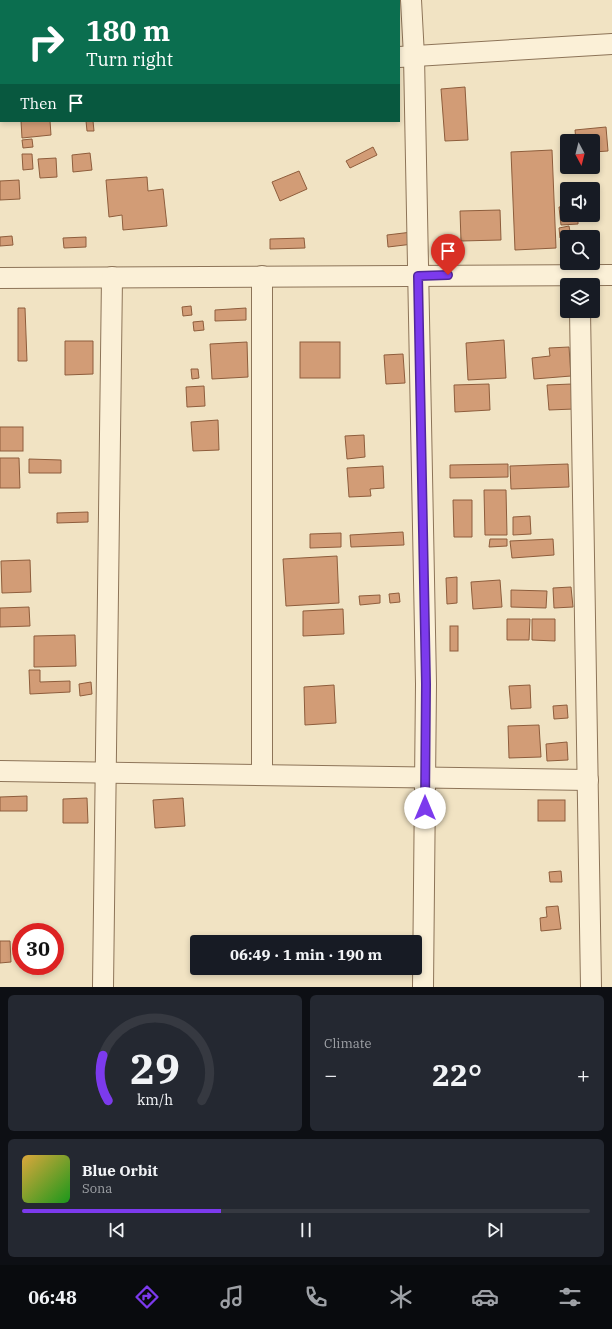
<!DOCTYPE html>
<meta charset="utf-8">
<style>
body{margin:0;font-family:"IBM Plex Serif",serif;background:#242831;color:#f1f3f6;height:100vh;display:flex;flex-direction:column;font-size:15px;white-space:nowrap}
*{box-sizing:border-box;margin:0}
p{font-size:13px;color:#9ea1a6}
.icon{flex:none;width:22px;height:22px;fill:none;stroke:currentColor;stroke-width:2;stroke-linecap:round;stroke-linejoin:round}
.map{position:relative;height:987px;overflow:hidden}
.drawer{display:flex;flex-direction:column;gap:8px;padding:8px;background:#0d0f14;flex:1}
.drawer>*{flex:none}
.banner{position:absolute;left:0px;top:0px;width:400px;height:122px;box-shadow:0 2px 6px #0003;background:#0b6e4f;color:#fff;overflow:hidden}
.needle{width:26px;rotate:173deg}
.fabs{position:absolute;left:560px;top:134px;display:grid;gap:8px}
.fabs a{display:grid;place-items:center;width:40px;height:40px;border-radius:4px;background:#171b24;box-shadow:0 2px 6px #0003;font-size:20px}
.speed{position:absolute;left:12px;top:923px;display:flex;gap:8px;font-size:20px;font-weight:700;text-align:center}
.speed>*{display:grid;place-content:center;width:52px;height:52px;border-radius:50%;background:#171b24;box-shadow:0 2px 6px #0003;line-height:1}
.speed .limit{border:6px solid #d22;background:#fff;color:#111}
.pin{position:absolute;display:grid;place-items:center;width:34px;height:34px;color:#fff;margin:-41px -17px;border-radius:50% 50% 50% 0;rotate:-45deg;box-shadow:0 0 4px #0007}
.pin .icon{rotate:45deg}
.me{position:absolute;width:44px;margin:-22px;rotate:0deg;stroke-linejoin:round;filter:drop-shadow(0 0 3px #0008)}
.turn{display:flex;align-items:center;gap:14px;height:84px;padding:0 20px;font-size:18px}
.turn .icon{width:52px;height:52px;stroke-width:2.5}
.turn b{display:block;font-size:28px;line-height:34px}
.then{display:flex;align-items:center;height:38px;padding:0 20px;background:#0003;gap:8px;font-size:15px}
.big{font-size:30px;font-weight:700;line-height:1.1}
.drawer .card{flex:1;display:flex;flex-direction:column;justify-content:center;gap:6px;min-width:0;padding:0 14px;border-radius:6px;background:#242831}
.drawer .dial{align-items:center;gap:0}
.dial svg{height:104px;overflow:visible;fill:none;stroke:#363941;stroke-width:7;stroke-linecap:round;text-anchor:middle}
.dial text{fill:#f1f3f6;stroke:none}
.song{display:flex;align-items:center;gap:12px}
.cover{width:48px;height:48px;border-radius:6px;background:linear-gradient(135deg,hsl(40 70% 55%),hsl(120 70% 35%))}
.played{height:4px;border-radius:2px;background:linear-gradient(90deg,#7c3aed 35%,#363941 35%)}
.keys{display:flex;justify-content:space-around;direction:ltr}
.heat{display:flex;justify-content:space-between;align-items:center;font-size:22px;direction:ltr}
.drawer .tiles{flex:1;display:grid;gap:8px;grid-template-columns:1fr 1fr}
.card:last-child{grid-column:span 2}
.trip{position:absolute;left:190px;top:935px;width:232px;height:40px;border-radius:4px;background:#171b24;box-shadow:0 2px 6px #0003;font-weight:700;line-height:40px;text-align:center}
.dock{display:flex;height:64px;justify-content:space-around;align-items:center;background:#090b0e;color:#9ea1a6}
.dock .icon{width:28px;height:28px}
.dock .on{color:#7c3aed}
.dock b{font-size:18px;color:#f1f3f6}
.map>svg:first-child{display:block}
.building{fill:#d29c76;stroke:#8e5d3c}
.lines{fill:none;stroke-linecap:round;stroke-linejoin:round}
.street-casing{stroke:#8d7458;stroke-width:22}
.street{stroke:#fbf0d7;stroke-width:20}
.route-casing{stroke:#51269a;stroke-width:10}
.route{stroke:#7c3aed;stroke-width:7}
</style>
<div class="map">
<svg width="612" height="987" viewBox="0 0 612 987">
<rect width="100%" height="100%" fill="#f1e3c3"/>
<g class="building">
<path d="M465,87L468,140L445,141L441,89Z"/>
<path d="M21,121H50L51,135L22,138Z"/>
<path d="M86,121H93L94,131H87Z"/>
<path d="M606,127L608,151L593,152V141H576L575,130Z"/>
<path d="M32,139L33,147L23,148L22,140Z"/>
<path d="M373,147L377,155L350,168L346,161Z"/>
<path d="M552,150L556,248L515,250L511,152Z"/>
<path d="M90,153L92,170L73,172L72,155Z"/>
<path d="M22,154H32L33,169L23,170Z"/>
<path d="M56,158L57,177L40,178L38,159Z"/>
<path d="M299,171L307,189L280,201L272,182Z"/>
<path d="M147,177L148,191L163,189L167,226L123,230L122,215L109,217L106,180Z"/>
<path d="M19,180L20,199L0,200V181Z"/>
<path d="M567,206V215H578V224L561,225L559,207Z"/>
<path d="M500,210L501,240L461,241L460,211Z"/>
<path d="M569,226L571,237L560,238L559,228Z"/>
<path d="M412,232L413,244L388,247L387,235Z"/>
<path d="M12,236L13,245L0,246V237Z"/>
<path d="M86,237V247L64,248L63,238Z"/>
<path d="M304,238L305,248L270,249V239Z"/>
<path d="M191,306L192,315L183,316L182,307Z"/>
<path d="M18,308H25L27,361H18Z"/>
<path d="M246,308V320L215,321V310Z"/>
<path d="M203,321L204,330L194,331L193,322Z"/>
<path d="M504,340L506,378L468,380L466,343Z"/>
<path d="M65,341H93V374L65,375Z"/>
<path d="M247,342L248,377L212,379L210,344Z"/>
<rect x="300" y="342" width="40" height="36"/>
<path d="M569,347L571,376L534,379L532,358L550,356L549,348Z"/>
<path d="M403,354L405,383L386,384L384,355Z"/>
<path d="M191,369H198L199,378L192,379Z"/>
<path d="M489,384L490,410L455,412L454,385Z"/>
<path d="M572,384L574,409L549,410L547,385Z"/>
<path d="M204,386L205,406L187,407L186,387Z"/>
<path d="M218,420L219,450L193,451L191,422Z"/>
<rect x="0" y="427" width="23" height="24"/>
<path d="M364,435L365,457L347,459L345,436Z"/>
<path d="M0,458H19L20,488H0Z"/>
<path d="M29,459L61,460V473H29Z"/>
<path d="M508,464V477L450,478V465Z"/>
<path d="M568,464L569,487L511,489L510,466Z"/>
<path d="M383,466L384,488L370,489L371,496L349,497L347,468Z"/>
<path d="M484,490H506L507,535H485Z"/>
<path d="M453,500H472V537H454Z"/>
<path d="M88,512V522L57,523V513Z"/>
<path d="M530,516L531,534L513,535V517Z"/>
<path d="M403,532L404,545L351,547L350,535Z"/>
<path d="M341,533V547L310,548V534Z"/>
<path d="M490,539H507V546L489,547Z"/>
<path d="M553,539L554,555L512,558L510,541Z"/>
<path d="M337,556L339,603L286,606L283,559Z"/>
<path d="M30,560L31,592L2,593L1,561Z"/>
<path d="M457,577V603L447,604L446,578Z"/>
<path d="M500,580L502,607L473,609L471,582Z"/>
<path d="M571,587L573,607L554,608L553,588Z"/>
<path d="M511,590L547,591L546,608L511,607Z"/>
<path d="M399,593L400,602L390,603L389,594Z"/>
<path d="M380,595V603L360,605L359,596Z"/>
<path d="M29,607L30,626L0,627V608Z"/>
<path d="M343,609L344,634L303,636V611Z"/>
<path d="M507,619H530L529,640H507Z"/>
<path d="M532,619H555V641L532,640Z"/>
<rect x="450" y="626" width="8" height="25"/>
<path d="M75,635L76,666L34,667V636Z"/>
<path d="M29,670H40V682L70,681V692L30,694Z"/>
<path d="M91,682L92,694L80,696L79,684Z"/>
<path d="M334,685L336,723L305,725L304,687Z"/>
<path d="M530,685L531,708L511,709L509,686Z"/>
<path d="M567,705L568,718L554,719L553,706Z"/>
<path d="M539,725L541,757L509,758L508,726Z"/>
<path d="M567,742L568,760L547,761L546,744Z"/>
<path d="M27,796V811H0V797Z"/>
<path d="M87,798L88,823H63V799Z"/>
<path d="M183,798L185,826L155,828L153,800Z"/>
<rect x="538" y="800" width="27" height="21"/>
<path d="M561,871L562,882H550L549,872Z"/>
<path d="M558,906L561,929L541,931L540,918L547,917L546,907Z"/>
<path d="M0,941H10L11,962L0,963Z"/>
</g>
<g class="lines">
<g class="street-casing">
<g id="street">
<path d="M411,0L414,56L426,684L423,987"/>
<path d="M399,57L612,44"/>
<path d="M0,84H1"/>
<path d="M262,276V775"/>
<path d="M0,278L612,275"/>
<path d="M580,311L591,987"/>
<path d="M0,771L588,780"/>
<path d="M103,987L112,277"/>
</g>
</g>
<use href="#street" class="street"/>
</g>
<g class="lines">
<g class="route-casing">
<path id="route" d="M425,808L426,684L418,276L448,275"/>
</g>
<use href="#route" class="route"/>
</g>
</svg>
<div class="fabs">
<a><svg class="needle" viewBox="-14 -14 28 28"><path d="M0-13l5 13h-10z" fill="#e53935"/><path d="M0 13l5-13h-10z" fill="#9ea1a6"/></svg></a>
<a><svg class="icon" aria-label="sound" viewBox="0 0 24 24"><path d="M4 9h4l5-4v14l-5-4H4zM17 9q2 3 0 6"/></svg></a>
<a><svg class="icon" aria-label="search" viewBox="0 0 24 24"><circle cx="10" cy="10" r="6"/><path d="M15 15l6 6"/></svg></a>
<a><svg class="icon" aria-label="layers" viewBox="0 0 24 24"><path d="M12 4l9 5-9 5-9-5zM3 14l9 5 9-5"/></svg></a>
</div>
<div class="speed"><div class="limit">30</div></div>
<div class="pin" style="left:448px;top:275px;background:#d93025"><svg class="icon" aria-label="arrive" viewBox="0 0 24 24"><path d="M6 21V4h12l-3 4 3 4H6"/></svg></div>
<svg class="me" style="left:425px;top:808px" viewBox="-20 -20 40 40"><circle r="19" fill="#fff"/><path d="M0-13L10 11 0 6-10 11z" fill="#7c3aed"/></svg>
<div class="trip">06:49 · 1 min · 190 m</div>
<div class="banner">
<div class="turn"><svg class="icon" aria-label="right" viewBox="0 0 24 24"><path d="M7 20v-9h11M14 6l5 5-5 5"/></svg><div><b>180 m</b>Turn right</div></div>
<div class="then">Then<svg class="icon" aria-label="arrive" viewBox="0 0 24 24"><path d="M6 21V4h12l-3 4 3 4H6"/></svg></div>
</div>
</div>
<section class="drawer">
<div class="tiles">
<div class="card dial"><svg viewBox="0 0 100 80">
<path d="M14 69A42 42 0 1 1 86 69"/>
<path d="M14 69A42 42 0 0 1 10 34" stroke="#7c3aed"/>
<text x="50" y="56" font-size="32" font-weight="700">29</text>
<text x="50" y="72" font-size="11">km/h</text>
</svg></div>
<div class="card"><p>Climate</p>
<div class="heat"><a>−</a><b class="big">22°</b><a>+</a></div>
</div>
<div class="card">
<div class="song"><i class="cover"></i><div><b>Blue Orbit</b><p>Sona</p></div></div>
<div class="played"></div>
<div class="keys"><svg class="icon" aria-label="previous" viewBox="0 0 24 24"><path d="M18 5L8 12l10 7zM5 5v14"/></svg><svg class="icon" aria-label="pause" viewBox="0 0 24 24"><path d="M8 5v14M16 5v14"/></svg><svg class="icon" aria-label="next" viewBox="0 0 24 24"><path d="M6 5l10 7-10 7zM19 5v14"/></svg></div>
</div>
</div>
</section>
<nav class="dock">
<b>06:48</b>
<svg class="icon on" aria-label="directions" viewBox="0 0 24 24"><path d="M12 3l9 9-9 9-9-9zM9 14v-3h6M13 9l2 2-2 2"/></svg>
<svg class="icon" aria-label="music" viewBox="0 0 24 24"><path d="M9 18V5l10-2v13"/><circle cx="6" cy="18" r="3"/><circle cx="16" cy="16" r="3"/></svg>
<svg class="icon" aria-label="phone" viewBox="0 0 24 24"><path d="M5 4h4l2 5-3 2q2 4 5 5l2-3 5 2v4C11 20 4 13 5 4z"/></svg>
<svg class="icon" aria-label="climate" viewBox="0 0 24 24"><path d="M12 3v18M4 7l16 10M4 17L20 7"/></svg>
<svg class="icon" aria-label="car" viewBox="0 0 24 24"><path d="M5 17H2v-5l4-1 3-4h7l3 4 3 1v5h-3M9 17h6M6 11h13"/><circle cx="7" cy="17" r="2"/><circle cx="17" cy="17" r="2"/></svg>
<svg class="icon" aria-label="filters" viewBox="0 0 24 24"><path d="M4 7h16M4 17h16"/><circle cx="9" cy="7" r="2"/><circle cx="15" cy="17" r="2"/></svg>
</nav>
